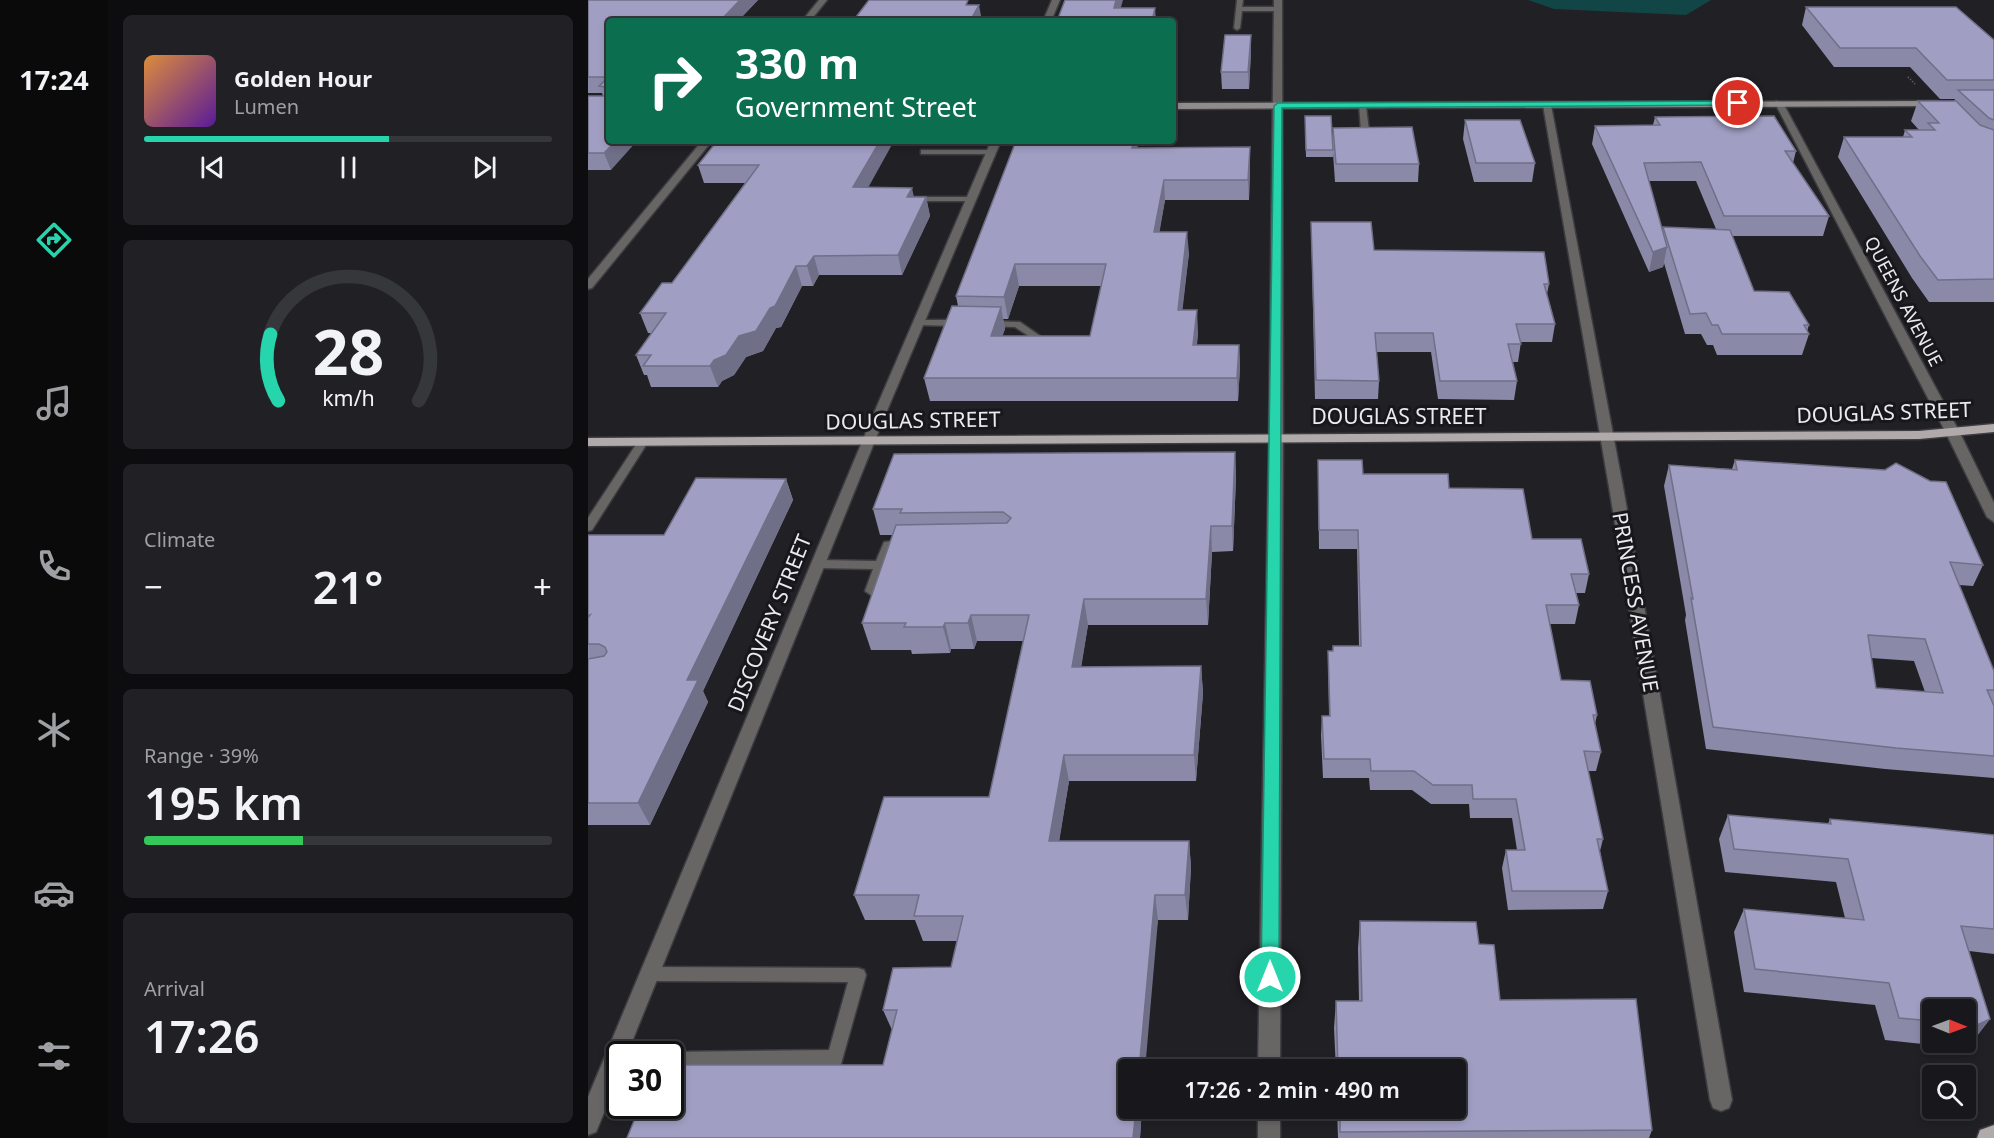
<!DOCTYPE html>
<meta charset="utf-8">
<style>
body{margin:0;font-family:"Noto Sans",sans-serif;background:#212125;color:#f1f3f6;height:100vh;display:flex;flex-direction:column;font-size:22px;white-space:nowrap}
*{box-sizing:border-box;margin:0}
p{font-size:20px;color:#9fa0a3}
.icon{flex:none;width:33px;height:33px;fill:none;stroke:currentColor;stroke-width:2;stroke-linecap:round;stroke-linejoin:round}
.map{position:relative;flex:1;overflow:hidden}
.drawer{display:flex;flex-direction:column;gap:15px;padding:15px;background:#0d0d0f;width:480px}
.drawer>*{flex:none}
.banner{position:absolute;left:18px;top:18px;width:570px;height:126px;border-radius:6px;box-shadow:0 3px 9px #0003,0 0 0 2px #36373b;background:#0b6e4f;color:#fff;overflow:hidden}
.needle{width:39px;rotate:91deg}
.controls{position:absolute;left:1334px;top:999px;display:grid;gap:12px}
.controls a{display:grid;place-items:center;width:54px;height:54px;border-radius:6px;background:#18181c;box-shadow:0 3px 9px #0003,0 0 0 2px #36373b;font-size:30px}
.speed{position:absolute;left:18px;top:1041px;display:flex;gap:12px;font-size:30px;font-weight:700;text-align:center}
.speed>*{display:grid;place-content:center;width:78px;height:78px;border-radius:50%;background:#18181c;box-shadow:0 3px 9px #0003,0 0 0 2px #36373b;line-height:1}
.speed .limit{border:3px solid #111;border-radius:9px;background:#fff;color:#111}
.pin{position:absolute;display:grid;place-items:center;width:51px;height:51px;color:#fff;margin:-26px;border:3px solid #fff;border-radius:50%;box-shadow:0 2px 6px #0007}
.me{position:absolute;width:66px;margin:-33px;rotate:0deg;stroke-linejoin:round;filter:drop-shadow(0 0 4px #0008)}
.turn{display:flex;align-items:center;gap:21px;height:126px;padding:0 30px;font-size:27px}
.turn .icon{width:78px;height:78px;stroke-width:2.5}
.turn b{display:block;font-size:42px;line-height:51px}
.big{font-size:45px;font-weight:600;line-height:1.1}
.drawer .card{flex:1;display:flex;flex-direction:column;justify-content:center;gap:9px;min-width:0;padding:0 21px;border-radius:9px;background:#212125}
.drawer .dial{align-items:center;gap:0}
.dial svg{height:156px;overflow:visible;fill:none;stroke:#36373b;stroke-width:7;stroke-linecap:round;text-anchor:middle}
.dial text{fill:#f1f3f6;stroke:none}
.song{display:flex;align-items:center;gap:18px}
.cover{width:72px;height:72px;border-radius:9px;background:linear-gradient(135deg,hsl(30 70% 55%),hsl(270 70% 35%))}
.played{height:6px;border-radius:3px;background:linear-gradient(90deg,#27d5ad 60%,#36373b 60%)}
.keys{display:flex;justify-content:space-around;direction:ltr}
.heat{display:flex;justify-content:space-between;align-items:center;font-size:33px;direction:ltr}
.charge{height:9px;border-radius:4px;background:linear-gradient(90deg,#34c759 39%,#36373b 0)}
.trip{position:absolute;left:530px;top:1059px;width:348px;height:60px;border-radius:6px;background:#18181c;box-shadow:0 3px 9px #0003,0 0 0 2px #36373b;font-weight:600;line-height:60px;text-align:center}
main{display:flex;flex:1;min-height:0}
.dock{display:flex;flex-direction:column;width:108px;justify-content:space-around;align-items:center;background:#0a0a0b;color:#9fa0a3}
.dock .icon{width:42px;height:42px}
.dock .current{color:#27d5ad}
.dock b{font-size:27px;color:#f1f3f6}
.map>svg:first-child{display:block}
.water{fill:#124545}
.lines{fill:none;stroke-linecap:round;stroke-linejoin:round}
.service-casing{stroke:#3c3c41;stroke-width:3}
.minor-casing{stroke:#3c3c41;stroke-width:3}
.tertiary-casing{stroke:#3c3c41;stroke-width:3}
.secondary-casing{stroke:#3c3c41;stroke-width:3}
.primary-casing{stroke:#3c3c41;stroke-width:3}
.path{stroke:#65656a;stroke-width:2;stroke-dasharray:1 2;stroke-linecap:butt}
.service{fill:#686565;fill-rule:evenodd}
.minor{fill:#686565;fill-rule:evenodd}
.tertiary{fill:#686565;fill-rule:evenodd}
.secondary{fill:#918c8c;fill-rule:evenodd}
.primary{fill:#b1aaab;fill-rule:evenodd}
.wall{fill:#8a89a8;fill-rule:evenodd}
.shaded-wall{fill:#706f88}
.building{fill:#a09fc3;stroke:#706f88;stroke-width:1.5;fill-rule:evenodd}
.route{fill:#27d5ad;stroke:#198a70;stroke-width:1.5}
.labels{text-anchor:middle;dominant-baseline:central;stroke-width:6;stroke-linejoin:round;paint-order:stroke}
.far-street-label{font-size:18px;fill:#ebebef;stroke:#17171c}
.street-label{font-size:21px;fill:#ebebef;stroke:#17171c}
</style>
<main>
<nav class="dock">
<b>17:24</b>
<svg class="icon current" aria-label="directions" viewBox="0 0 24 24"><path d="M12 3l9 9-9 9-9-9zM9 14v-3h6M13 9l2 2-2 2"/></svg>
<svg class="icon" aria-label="music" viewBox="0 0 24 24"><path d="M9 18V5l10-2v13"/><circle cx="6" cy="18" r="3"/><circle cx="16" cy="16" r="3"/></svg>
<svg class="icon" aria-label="phone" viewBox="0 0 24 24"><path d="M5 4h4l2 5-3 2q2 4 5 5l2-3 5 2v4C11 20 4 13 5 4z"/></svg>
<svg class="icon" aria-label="climate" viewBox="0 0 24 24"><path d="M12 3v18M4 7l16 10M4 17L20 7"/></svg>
<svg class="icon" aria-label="car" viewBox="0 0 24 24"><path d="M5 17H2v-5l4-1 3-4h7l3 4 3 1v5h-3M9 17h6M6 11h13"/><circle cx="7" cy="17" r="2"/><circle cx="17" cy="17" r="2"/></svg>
<svg class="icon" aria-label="filters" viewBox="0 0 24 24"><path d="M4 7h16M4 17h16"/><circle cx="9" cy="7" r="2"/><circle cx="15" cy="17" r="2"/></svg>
</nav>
<section class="drawer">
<div class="card">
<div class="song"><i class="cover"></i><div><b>Golden Hour</b><p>Lumen</p></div></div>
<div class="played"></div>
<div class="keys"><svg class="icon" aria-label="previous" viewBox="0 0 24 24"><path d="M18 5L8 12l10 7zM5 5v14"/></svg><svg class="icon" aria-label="pause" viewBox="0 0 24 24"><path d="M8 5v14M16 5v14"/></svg><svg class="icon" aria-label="next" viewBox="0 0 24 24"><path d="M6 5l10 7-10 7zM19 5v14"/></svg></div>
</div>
<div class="card dial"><svg viewBox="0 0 100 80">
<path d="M14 69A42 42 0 1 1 86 69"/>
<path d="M14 69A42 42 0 0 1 10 35" stroke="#27d5ad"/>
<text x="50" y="56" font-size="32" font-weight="700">28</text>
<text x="50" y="72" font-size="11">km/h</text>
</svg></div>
<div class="card"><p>Climate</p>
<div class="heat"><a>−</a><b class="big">21°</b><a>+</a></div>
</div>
<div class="card"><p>Range · 39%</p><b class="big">195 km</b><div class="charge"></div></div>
<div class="card"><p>Arrival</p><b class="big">17:26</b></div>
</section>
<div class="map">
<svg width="1406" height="1138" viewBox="0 0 1406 1138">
<rect width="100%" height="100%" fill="#202025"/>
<path class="water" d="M940,0H1123L1098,15L966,9Z"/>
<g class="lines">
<g class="service-casing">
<g id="service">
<path d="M649,0H655L654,7H690L693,9L690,11H654L652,28L649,30L646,28Z"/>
<path d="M771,104L778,106L781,131L777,133L773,131Z"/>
<path d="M333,150H403L407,152L403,154H333Z"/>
<path d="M319,197H383L387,199L383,201H322L318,199Z"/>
<path d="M330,320H374L379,323L374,326L327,325V321Z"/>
<path d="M401,321L432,322L455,338L453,340H447L427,327L398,326L396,324Z"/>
<path d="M55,439L60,442L4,530L0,531V518L51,440Z"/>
<path d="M317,540L323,544L317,548L305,549L289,591L283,595L277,591L285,569L230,568L224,564L230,560L288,561L296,542Z"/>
<path d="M62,967L270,968L276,970L278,975L253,1064L247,1066L82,1068V1054H76L82,1052L241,1050L260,982L62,981L56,979L54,974L56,969Z"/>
</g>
</g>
<g class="minor-casing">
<g id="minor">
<path d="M464,0H472L463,21H455Z"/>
<path d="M1188,101L1195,103L1372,433L1406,503V522L1399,517L1358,433L1187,103Z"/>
<path d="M959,102L963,105L1035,487L1144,1100L1141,1108L1133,1111L1125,1108L1122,1100L1021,487L955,105Z"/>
<path d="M403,141H413L301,406L39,1054H32V1074L8,1132L0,1135V1097L289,406Z"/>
<path d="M688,433L695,437L692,1070H670L681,437Z"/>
<rect x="670" y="1108" width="22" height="30"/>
</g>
</g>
<g class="tertiary-casing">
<g id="tertiary">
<path d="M231,0H239L222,21H214Z"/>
<path d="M686,0H694L695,437L688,441L681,437Z"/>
<path d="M114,141H124L4,288L0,289V279Z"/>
</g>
</g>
<g class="secondary-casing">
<path id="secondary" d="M1349,101L1353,104L1352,106L585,109V103Z"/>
</g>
<g class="primary-casing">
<g id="primary">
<path d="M1406,424V432L1331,439L0,446V438L1331,431Z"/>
<path d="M1406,1125V1138H1389L1392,1130Z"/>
</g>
</g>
<g class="path">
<path d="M147,19H197"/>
<path d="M1320,77L1327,84"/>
</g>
<use href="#service" class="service"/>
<use href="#minor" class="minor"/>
<use href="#tertiary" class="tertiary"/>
<use href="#secondary" class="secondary"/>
<use href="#primary" class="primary"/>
</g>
<g class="wall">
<path d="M0,0H170L150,21H21L23,170H0V96H15L14,93H0Z"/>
<path d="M1218,7L1406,40V302H1341L1324,278L1250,157L1256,137H1315L1317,130H1331L1323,121L1330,101H1366L1367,99H1352L1322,67H1246L1214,25Z"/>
<path d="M663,51L661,89H634L633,72Z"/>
<path d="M717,116L745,142V128L831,164L830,182H747L745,153V157H718Z"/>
<path d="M1067,117L1208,151L1205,163L1241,216L1235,236H1144L1166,291L1221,325L1219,331L1221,334L1214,355H1129L1125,345H1119L1113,334H1097L1076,263L1075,267L1061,272L1004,144L1007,126L1065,125ZM1061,181H1108L1128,229L1075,227L1074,229Z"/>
<path d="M877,120L947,163L944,182H886L875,139Z"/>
<path d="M129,141L280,188L325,197H338L342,216L314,275H231L225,286H214L193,327L188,328L175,351L158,357L146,375L134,381L130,387H63L59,375H56L48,355L63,333H60L52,313L84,283L157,183H116L110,165Z"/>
<path d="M549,148L662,167L661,200H577L571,232L601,253L594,310L610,332L609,345H651L652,367L650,401H342L336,378L370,306L368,296ZM431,286H513L502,336H414L417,329L415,319H420Z"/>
<path d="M723,222L786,250L961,284L959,294L967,324L964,342H933L930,362H925L929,381L926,400L850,399L843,352H788L791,381L790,399H727Z"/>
<path d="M647,452L648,478L645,551L624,552L620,625H500L493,667L613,666L615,693L608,781H481L471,841H601L603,867L600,920H570L540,1108H554L552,1138H39L295,1065L304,1030L295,1010L363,967L369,941H335L327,920H277L266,895L401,797L435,641H389L386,649H363L362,653L324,654L323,650H283L274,623L305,535H292L285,509Z"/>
<path d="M730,460L775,474L861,488L1001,574L997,593H988L991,605L987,624H962L973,680L1009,715L1007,724L1013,752L1008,771H1000L1015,839L1012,851L1020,891L1015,909L920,910L914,868L918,850H929L924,818H882L881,804H843L824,790H782L781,778H735L733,735L734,716H741L740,651H745L771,646L769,549H731Z"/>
<path d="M1147,460L1395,565L1385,586L1371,585L1406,671V778L1297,769L1118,749L1097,620L1098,615L1076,486L1081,465L1144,469ZM1283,658L1326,661L1337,692L1288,688Z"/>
<path d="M198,479L205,500L115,691L120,702L62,825H0V535H76Z"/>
<path d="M1140,815L1240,824L1242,819L1406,835V954L1381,951L1402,1019L1385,1041L1372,1048L1297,1040L1287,1005L1156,992L1146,932L1156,909L1257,918L1248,882L1137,872L1131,839ZM1344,1010H1377V1042H1344Z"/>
<path d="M772,921L891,944L912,1000L1064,1130L1061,1138H750L749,1108H867V1070H748L746,1028L748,1001H771L770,948Z"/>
</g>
<g class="shaded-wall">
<path d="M152,0H170L150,21H132Z"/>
<path d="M528,0H535L529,21L526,8Z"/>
<path d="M391,5L394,21H382Z"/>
<path d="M567,8L568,21H564Z"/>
<path d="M663,35V51L661,89L660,72Z"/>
<path d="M28,141H49L23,170L16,153Z"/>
<path d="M292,141H306L270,206L265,187Z"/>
<path d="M545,141H551L545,167L544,148Z"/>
<path d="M662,147V167L661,200L660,180Z"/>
<path d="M576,180L577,200L568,253L566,232Z"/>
<path d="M324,188L328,207L319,197Z"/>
<path d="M338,197L342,216L314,275L310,255Z"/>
<path d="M599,232L601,253L592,332L590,310Z"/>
<path d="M1079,247L1075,267L1061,272L1065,252Z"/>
<path d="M226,256L231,275L225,286L219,266Z"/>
<path d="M427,264L431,286L420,319L416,297Z"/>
<path d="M208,266L214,286L193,327L188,328L175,351L158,357L146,375L134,381L130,387L122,366L126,360L151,336Z"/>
<path d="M413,307L417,329L407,358L403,336Z"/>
<path d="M609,310L610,332L606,367L605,345Z"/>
<path d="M651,345L652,367L650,401L649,378Z"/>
<path d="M647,452L648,478L645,551L644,526Z"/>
<path d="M198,479L205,500L115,691L120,702L62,825L50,803L99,680Z"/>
<path d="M623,526L624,552L620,625L618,599Z"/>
<path d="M496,599L500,625L489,693L484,667Z"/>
<path d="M383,615L389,641L386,649L380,623Z"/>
<path d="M357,623L363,649L362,653L355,627Z"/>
<path d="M613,666L615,693L608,781L606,755Z"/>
<path d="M476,755L481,781L467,867L461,841Z"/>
<path d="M601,841L603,867L600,920L597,895Z"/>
<path d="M567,895L570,920L557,1070H551Z"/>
<path d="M1402,1019L1385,1041L1372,1048L1377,1042V1041L1389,1025Z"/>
<path d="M548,1108H554L552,1138H545Z"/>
</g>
<g class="building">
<path d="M0,0H152L132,21H21V141H28L16,153H0V96H17V87L11,86L21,77H0Z"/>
<path d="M281,0H380L378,5H391L382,21H265Z"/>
<path d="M477,0H528L526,8H567L564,21H469Z"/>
<path d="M1218,7H1368L1406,40V80H1359L1328,48H1252Z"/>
<path d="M637,35H663L660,72H633Z"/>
<path d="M1370,90H1406V120L1401,118Z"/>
<path d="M1330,101H1368L1392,125L1406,130V279L1350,280L1332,256L1256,137H1324L1317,130H1347L1340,123H1351Z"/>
<path d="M717,116H743L745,150H718Z"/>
<path d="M1186,116L1208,151H1197L1241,216H1136L1113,162L1056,163L1079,247L1065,252L1007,126L1072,125L1067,117Z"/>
<path d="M877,120H932L947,163H888Z"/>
<path d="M824,127L831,164H748L745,128Z"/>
<path d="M129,141H292L265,187L324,188L319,197H338L310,255L226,256L219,266H208L187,306L182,308L168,331L151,336L138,355L126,360L122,366H55L63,355H48L78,313H52L74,283H84L171,165H110Z"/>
<path d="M428,141H545L544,148L662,147L660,180H576L566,232H599L590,310H609L605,345H651L649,378H336L364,306L413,307L403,336H502L518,264H427L416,297L368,296Z"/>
<path d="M723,222H783L786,250L956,252L961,284H956L967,324H928L933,344H920L929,381H852L845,333H787L791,381L728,380Z"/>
<path d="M1075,227L1142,230L1166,291L1201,292L1221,325H1216L1221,334H1134L1130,325H1124L1118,313L1102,314Z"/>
<path d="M647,452L644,526H623L618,599H496L484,667L613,666L606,755H476L461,841H601L597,895H567L551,1070H540V1108H548L545,1138H39L52,1106H82V1065H295L309,1010H295L305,968L363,967L375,916H326L331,895H266L296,797H401L441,615H383L380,623H357L355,627H316L318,623H274L308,525L419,523L423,518L415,512L312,513L314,509H285L306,454Z"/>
<path d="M730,460H774L775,474H860L861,488L935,489L944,539H993L1001,574H983L991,605H958L973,680L1002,681L1009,715H1005L1013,752L996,751L1015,839H1009L1020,891H924L918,850H937L928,799H885L884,785H845L826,771H783L782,759H736L734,716H742L740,651H745V646H773L770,530H731Z"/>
<path d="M1147,460L1297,470L1308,463L1342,481L1358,482L1395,565L1362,562L1406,671V690H1399L1406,706V756L1308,748L1125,727L1103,598L1105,599L1081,465L1149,470ZM1280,635L1337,639L1355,693L1288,688Z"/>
<path d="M108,478L198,479L99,680H110L50,803H0V659L16,656L19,652L17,647L11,644H0V618L2,615L0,616V535H76Z"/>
<path d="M1140,815L1243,824L1242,819L1340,828L1406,835V929L1373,926L1402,1019L1389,1025L1377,1024V1010H1344V1021L1311,1018L1301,983L1167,969L1156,909L1276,920L1260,859L1146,849Z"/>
<path d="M772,921L888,922L891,944L906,945L912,1000L1048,999L1064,1130L752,1132V1108H867V1070H750L748,1001H774Z"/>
</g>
<path class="route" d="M1150,101L1155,103L1153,105L694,108L691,977L689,983L682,986L675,983L673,977L686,106L690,103Z"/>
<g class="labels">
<g class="far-street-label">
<text transform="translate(1316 301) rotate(62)">QUEENS AVENUE</text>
</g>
<g class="street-label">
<text transform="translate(1296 412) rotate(-2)">DOUGLAS STREET</text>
<text x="811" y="416">DOUGLAS STREET</text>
<text transform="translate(325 420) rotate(-1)">DOUGLAS STREET</text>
<text transform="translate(1048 602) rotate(80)">PRINCESS AVENUE</text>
<text transform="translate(181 623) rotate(-68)">DISCOVERY STREET</text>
</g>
</g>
</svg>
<div class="controls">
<a><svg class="needle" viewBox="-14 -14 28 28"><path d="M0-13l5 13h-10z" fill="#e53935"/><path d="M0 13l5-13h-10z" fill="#9fa0a3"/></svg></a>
<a><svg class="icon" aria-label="search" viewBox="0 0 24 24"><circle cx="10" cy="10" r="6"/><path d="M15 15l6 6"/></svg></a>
</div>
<div class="speed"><div class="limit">30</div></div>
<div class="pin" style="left:1150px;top:103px;background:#d93025"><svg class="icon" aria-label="arrive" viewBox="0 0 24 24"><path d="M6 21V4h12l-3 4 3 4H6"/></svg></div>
<svg class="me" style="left:682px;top:977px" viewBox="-20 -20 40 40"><circle r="17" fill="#27d5ad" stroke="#fff" stroke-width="3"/><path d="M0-11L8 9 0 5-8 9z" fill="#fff"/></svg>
<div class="trip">17:26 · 2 min · 490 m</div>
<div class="banner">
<div class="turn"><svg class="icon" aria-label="right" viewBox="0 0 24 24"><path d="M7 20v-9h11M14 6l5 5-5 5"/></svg><div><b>330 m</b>Government Street</div></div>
</div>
</div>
</main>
